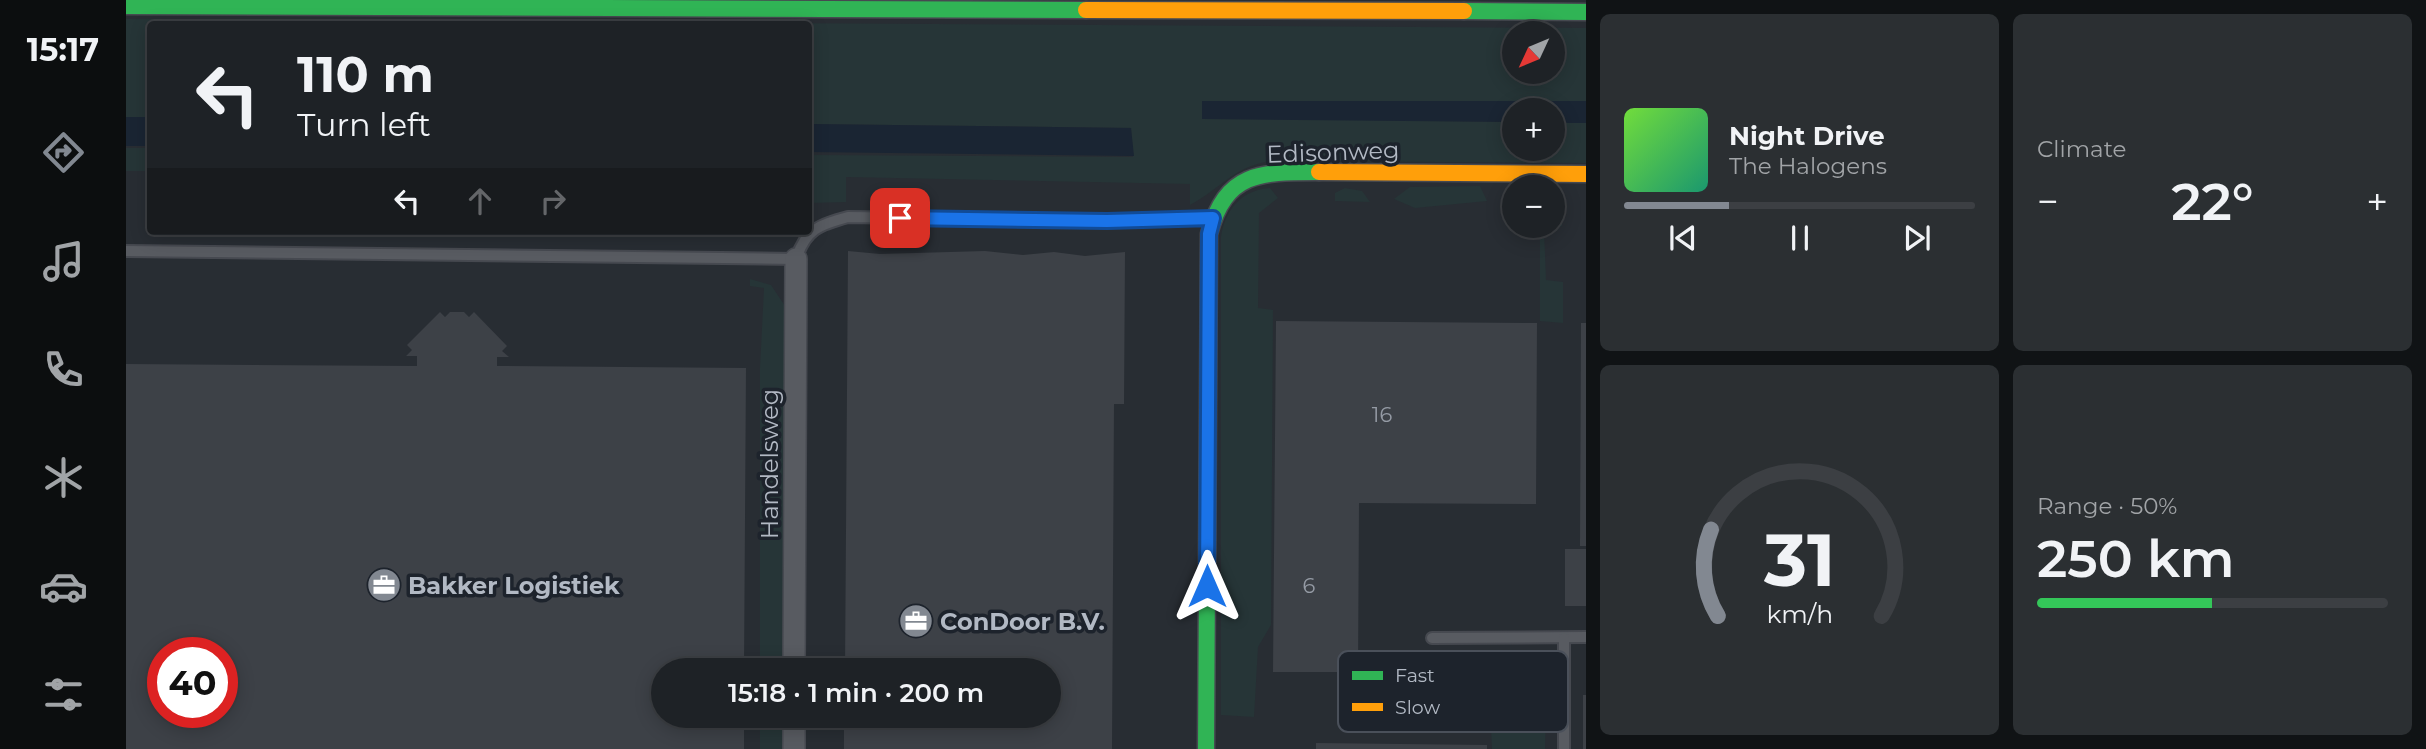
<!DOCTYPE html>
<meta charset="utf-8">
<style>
body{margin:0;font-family:Montserrat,sans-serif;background:#2b2f32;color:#f1f3f6;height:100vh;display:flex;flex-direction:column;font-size:26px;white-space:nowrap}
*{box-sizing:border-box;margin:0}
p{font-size:23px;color:#a1a4a7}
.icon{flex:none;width:38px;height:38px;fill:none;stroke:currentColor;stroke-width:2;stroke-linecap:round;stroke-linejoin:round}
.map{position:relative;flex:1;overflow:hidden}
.panel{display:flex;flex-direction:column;gap:14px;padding:14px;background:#101315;width:840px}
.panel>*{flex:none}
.hud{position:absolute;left:21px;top:21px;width:665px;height:214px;border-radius:7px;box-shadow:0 4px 18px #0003,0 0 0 2px #3c3f43;background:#1e2226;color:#f1f3f6;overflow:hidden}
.needle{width:46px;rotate:226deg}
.fabs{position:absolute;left:1376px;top:21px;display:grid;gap:14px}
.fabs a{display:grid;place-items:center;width:63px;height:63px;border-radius:50%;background:#1e2226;box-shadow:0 4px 18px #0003,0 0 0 2px #3c3f43;font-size:35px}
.speed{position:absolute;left:21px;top:637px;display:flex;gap:14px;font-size:35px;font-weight:700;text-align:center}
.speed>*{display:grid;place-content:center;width:91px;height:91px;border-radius:50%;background:#1e2226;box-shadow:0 4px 18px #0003,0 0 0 2px #3c3f43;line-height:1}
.speed .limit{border:10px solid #d22;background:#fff;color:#111}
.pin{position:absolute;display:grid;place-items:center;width:60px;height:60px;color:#fff;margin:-30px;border-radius:14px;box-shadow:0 4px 10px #0006}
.me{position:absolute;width:77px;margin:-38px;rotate:0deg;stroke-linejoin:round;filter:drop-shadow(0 0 5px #0008)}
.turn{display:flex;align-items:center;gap:24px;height:147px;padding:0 35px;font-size:32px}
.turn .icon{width:91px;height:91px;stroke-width:2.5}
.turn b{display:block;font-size:49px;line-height:60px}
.lanes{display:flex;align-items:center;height:66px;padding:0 35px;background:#0003;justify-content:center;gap:35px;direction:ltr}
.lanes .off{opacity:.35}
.big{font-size:52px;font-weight:600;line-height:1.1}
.panel .widget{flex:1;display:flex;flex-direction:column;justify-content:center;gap:10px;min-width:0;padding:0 24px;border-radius:10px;background:#2b2f32}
.panel .dial{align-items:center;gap:0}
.dial svg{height:182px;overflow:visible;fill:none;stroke:#3c3f43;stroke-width:7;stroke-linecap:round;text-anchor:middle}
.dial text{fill:#f1f3f6;stroke:none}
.song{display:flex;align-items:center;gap:21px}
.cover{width:84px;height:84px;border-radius:10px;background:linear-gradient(135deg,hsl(100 70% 55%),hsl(160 70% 35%))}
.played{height:7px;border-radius:4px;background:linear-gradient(90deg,#828891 30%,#3c3f43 30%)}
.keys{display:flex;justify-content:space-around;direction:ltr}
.heat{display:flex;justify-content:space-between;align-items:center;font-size:38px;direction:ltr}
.charge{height:10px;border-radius:5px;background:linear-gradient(90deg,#34c759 50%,#3c3f43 0)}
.panel .tiles{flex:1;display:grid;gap:14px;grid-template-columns:repeat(2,1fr)}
.trip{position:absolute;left:525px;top:658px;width:410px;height:70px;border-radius:35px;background:#1e2226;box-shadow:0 4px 18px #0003,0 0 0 2px #3c3f43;font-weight:600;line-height:70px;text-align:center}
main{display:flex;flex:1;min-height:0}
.tabs{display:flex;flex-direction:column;width:126px;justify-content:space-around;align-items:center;background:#0c0e0f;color:#a1a4a7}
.tabs .icon{width:49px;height:49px}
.tabs .active{color:#828891}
.tabs b{font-size:32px;color:#f1f3f6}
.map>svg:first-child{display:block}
.green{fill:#263537;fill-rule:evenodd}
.water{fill:#1a2533}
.building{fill:#3d4147;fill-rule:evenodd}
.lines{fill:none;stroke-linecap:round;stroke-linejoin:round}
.lane-casing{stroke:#464950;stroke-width:14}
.street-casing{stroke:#464950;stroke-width:24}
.fast-casing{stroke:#464950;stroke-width:19}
.slow-casing{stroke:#464950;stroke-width:19}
.lane{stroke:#585b61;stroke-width:10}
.street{stroke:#585b61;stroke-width:21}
.fast{stroke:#30b455;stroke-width:16}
.slow{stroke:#ff9f0a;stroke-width:16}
.route-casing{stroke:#114b97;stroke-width:18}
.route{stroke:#1a73e8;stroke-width:12}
.labels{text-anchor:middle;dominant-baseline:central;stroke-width:7;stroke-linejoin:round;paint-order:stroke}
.number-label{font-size:21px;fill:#959ba5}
.street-label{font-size:24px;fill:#b2b9c4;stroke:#1d232c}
.poi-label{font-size:24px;font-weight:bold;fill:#b2b9c4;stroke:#1d232c;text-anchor:start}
.key{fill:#1d232c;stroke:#4a505a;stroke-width:2}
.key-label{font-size:19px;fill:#b2b9c4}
</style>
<main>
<nav class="tabs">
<b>15:17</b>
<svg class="icon active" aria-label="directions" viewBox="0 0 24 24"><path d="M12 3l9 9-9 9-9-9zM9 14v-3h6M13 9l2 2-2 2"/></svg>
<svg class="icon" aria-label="music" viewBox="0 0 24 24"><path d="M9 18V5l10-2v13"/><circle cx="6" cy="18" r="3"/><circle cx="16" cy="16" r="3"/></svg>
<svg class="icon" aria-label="phone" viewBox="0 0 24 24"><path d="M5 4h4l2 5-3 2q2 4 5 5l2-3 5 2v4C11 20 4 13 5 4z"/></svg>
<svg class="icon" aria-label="climate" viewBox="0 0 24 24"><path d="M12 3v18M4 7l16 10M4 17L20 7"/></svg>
<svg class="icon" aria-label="car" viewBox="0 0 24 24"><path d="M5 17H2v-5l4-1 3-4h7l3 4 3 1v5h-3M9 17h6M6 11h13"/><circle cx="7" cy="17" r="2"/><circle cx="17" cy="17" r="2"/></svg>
<svg class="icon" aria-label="filters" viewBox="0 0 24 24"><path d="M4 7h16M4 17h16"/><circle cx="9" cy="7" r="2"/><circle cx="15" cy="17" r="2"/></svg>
</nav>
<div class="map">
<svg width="1460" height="749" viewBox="0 0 1460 749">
<rect width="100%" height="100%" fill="#282d33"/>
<g class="green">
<path d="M0,19L1460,28V101H1077L1076,118L1388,122V149H1426V123H1460V163L1143,161C1104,169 1096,188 1064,205V184L720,177V202L683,203V155L1007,157L1005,128L683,124L682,24H24V117H0ZM1388,33H1426V72H1388Z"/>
<rect x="0" y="148" width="24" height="23"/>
<path d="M1354,186L1361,201L1289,208L1268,199L1284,187Z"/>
<path d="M1144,188L1152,198L1133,213L1132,308L1147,310L1145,625L1132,647L1128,717L1095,715V237C1099,210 1115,190 1144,188Z"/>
<path d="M1219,188L1236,191L1244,202L1209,201V193Z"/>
<path d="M1426,190L1432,191L1436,200V226L1418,229L1420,280L1437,282V323L1414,321V226H1426Z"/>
<path d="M624,231H660L659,237H624Z"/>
<path d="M624,279L645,285L659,306L657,670H634V368L638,288L624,286Z"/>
<path d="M1364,707L1420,708L1419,749H1366Z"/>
<rect x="634" y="716" width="22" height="33"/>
</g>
<g class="water">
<path d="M1076,101H1460V123H1426V110H1388V122L1076,119Z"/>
<rect x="0" y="117" width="24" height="29"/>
<path d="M683,124L1005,128L1008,156L683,152Z"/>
</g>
<g class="building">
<path d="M722,251L754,254L859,251L897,255L928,252L959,256L999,252L998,404H988L986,749H718V716H922V670H719Z"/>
<path d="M314,312L319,317L324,312H338L343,317L348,312L381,346L376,351L383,357H371V366L620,368L618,670H537V716H618V749H0V364L291,366V356H280L286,350L281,345ZM37,653H96V712H37Z"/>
<path d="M1150,321L1411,323L1410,504L1233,503L1232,672H1147Z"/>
<path d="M1455,323H1460V546H1454Z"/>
<rect x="1439" y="549" width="21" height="57"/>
<rect x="1457" y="695" width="3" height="54"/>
<path d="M1190,743L1361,745V749H1190Z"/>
</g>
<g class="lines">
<g class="lane-casing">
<g id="lane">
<path d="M0,251L670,259C680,229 693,225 722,217L981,221L1087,218"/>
<path d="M1306,638L1460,637"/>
<path d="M1438,638V749"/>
</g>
</g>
<g class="street-casing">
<g id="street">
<path d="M668,670L670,259"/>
<path d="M668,749V716"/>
</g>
</g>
<g class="fast-casing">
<g id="fast">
<path d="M0,6L960,10"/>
<path d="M1338,11L1460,12"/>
<path d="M1080,749L1083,234C1100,171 1135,172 1193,172"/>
</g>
</g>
<g class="slow-casing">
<g id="slow">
<path d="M960,10L1338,11"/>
<path d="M1193,172L1460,174"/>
</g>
</g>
<use href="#lane" class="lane"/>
<use href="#street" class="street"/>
<use href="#fast" class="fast"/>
<use href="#slow" class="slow"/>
</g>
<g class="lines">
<g class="route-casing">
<path id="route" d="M774,218L981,221L1087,218L1083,234L1081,586"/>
</g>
<use href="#route" class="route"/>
</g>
<defs>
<g id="office-disc" transform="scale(1.75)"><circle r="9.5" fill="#828891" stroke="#1d232c"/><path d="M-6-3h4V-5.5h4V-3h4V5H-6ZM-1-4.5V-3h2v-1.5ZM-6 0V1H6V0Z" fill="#fff"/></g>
</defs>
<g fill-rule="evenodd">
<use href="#office-disc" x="258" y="585"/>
<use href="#office-disc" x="790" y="621"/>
</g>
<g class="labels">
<g class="number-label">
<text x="1256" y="414">16</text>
<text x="1183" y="585">6</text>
</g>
<g class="street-label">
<text transform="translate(1207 152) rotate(-2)">Edisonweg</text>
<text transform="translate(643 464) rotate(-90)">Handelsweg</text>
</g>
<g class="poi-label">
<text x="282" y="585">Bakker Logistiek</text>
<text x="814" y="621">ConDoor B.V.</text>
</g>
</g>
<rect x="1212" y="651" width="230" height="81" rx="10" class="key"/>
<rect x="1226" y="671" width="31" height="9" fill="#30b455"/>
<rect x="1226" y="703" width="31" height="8" fill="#ff9f0a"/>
<g class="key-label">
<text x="1269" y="682">Fast</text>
<text x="1269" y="714">Slow</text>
</g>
</svg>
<div class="fabs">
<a><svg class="needle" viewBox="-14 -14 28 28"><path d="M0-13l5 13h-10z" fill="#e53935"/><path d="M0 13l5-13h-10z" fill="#a1a4a7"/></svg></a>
<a>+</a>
<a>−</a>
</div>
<div class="speed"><div class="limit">40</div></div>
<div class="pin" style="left:774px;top:218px;background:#d93025"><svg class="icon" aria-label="arrive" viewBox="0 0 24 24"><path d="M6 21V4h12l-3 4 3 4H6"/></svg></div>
<svg class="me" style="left:1081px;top:586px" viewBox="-20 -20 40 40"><path d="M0-17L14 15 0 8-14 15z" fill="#1a73e8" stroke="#fff" stroke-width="4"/></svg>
<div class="trip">15:18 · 1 min · 200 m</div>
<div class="hud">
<div class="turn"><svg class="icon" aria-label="left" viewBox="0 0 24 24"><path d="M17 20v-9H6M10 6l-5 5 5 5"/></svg><div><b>110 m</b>Turn left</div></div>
<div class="lanes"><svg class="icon" aria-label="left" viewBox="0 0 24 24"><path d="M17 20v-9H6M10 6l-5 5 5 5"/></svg><svg class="icon off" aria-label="ahead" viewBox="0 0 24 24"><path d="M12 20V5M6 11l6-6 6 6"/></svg><svg class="icon off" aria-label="right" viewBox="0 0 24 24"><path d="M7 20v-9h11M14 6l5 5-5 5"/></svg></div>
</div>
</div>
<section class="panel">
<div class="tiles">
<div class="widget">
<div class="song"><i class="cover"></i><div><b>Night Drive</b><p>The Halogens</p></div></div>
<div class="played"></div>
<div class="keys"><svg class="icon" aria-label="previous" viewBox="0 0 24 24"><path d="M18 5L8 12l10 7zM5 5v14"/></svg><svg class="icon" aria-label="pause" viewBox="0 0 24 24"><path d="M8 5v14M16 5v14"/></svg><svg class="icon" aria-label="next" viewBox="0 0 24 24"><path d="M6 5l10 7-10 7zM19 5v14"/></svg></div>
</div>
<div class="widget"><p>Climate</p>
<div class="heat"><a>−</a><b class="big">22°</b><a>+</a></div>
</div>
<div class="widget dial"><svg viewBox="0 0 100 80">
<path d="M14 69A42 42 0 1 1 86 69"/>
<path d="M14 69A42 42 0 0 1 11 31" stroke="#828891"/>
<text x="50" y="56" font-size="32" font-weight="700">31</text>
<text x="50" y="72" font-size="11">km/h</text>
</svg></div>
<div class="widget"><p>Range · 50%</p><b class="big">250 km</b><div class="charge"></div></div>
</div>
</section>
</main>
